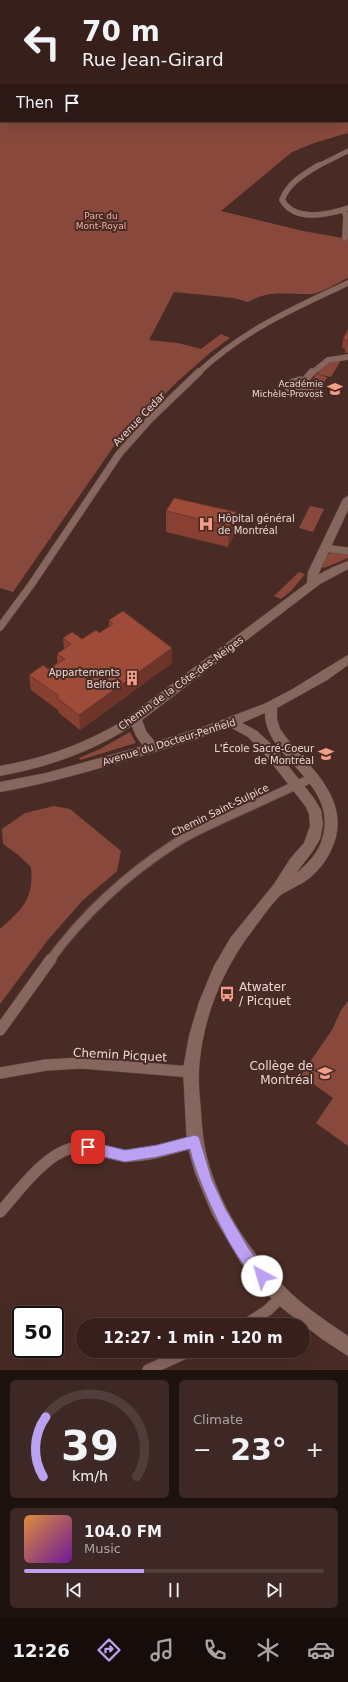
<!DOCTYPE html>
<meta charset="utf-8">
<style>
body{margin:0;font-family:"DejaVu Sans",sans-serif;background:#3e2825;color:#f1f3f6;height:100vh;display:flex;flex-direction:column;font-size:15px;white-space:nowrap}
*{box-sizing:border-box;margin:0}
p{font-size:13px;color:#aaa3a3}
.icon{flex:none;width:22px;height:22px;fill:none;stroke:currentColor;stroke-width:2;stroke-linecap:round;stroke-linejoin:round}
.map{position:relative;height:1370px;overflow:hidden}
.panel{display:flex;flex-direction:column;gap:10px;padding:10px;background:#1e120f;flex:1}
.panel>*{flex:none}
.guide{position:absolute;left:0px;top:0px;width:348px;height:122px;box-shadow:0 4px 16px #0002,0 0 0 1px #513e3b;background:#37201c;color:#f1f3f6;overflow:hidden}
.speed{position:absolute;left:12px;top:1306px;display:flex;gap:8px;font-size:20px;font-weight:700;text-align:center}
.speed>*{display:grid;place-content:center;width:52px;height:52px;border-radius:50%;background:#37201c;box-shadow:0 4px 16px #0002,0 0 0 1px #513e3b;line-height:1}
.speed .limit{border:2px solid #111;border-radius:6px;background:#fff;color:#111}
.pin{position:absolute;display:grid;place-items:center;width:34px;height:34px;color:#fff;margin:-17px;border-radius:8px;box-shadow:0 2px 6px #0006}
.me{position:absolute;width:44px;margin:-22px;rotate:321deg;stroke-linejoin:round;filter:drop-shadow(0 0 3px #0008)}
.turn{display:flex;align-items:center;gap:14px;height:84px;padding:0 16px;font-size:18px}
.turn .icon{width:52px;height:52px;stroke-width:2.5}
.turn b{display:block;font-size:28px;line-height:34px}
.then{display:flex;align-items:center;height:38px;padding:0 16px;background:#0003;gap:8px;font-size:15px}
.big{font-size:30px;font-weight:700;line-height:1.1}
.panel .widget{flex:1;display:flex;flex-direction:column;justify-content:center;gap:6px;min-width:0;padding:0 14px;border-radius:6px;background:#3e2825}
.panel .dial{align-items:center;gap:0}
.dial svg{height:104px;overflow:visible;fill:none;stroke:#513e3b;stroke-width:7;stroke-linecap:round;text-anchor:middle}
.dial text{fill:#f1f3f6;stroke:none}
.song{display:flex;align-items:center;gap:12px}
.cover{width:48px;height:48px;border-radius:6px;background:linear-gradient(135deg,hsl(30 70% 55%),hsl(280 70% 35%))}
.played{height:4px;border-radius:2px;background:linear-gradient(90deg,#bca0f2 40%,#513e3b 40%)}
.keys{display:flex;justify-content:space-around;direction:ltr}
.heat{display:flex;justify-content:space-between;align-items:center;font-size:22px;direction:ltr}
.panel .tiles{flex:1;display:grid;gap:10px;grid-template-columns:1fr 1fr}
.widget:last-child{grid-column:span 2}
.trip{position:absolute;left:76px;top:1318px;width:234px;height:40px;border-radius:20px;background:#37201c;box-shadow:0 4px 16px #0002,0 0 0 1px #513e3b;font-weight:700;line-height:40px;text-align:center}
.menu{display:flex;height:64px;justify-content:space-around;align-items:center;background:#160d0b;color:#aaa3a3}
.menu .icon{width:28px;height:28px}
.menu .on{color:#bca0f2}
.menu b{font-size:18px;color:#f1f3f6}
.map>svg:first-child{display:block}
.green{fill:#88493c;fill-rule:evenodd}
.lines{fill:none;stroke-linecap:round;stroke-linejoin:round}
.minor-far4-casing{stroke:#634a44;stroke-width:5}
.minor-far3-casing{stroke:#634a44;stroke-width:6}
.minor-far2-casing{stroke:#634a44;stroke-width:8}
.minor-far1-casing{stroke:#634a44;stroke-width:10}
.minor-casing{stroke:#634a44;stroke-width:12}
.secondary-casing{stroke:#634a44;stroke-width:1}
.minor-far4{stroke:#87665e;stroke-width:4.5}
.minor-far3{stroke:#87665e;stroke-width:5.5}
.minor-far2{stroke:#87665e;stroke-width:7}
.minor-far1{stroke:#87665e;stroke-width:8}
.minor{stroke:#87665e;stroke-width:11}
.secondary{fill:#87665e;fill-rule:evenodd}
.wall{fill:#884032}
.shaded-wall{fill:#6f3429}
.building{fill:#9e4b3a;stroke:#6f3429}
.route{fill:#bca0f2;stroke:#7a689d}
.labels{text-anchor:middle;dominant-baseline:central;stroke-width:4;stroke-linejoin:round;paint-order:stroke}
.far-park-label{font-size:9px;fill:#f5ae9e;stroke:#492b25}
.far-poi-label{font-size:9px;fill:#ead6d2;stroke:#492b25;text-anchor:end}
.street-label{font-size:10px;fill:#ead6d2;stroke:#492b25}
.poi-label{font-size:10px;fill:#ead6d2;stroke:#492b25;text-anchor:end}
.near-poi-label{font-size:12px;fill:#ead6d2;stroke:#492b25;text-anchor:start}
.near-street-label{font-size:12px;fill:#ead6d2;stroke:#492b25}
</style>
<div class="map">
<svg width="348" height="1370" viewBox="0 0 348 1370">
<rect width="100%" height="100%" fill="#492b25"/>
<g class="green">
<path d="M0,0H348V133L314,143L292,152L221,211L303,231L348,239V278C339,282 320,294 311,294C287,295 270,289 248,302L234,298L174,292L149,340L178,343L201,349L221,334L230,338L211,352L179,380L116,443L13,592L0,588ZM1,1H347V121H1Z"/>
<path d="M341,360L331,377L317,374L326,364Z"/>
<path d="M316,374L327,377L316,400L303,397V395L315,391L316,387L313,380Z"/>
<path d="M310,506L324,509L313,532L299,528Z"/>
<path d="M332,552L348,553V558L324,568L322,567L327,555Z"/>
<path d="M299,572L305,574L292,590L281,599L274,596Z"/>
<path d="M130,732L136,743L80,760L79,758L100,749Z"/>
<path d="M54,806L70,809L121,851L117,871L82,901L47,941L0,1004V929C22,909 34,900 31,867L17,854L3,844L2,829L25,813Z"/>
<path d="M348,1001V1146L316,1123L333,1098L301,1075L332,1030L341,1010Z"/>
</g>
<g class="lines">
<g class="minor-far4-casing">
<path id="minor-far4" d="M318,166L348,151"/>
</g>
<g class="minor-far3-casing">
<g id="minor-far3">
<path d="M319,165C304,174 288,183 282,200C295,222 327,215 348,208"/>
<path d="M343,210L346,215L345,238"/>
<path d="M198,373C244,330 292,309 348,283"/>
<path d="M312,373L328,360L348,357"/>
</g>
</g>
<g class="minor-far2-casing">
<g id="minor-far2">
<path d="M300,380L309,383L311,386L310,389L299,392L289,388L291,383Z"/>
<path d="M304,381L312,372"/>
<path d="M324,548L348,551"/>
<path d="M0,627L31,585L119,454L150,419L199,372"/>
</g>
</g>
<g class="minor-far1-casing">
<path id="minor-far1" d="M50,960C84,914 126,875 174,844C192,832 212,824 231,815C258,803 285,790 312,778"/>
</g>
<g class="minor-casing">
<g id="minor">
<path d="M0,1030L51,959"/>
<path d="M0,1073L46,1065L82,1063L191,1072"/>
<path d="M0,1212C19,1191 44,1155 72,1148C91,1144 108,1155 126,1156C149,1157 173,1148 195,1142"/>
<path d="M245,1325L268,1310L282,1296"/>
<path d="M148,1370L190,1351"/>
</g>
</g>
<g class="secondary-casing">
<path id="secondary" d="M348,496V510L318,575L333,567L348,561V569L320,584L142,720L146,731L155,742L206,726L264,704L291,690L348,655V665L327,680L277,708V719L280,729C301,760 343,789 337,831C334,851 321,871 304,882C297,886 289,890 282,894C275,899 258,923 252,931C222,970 202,1020 199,1069C198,1084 200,1099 201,1113C202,1134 205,1154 212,1174C225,1213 249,1249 277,1279C297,1302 323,1319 348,1336V1356L322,1339L283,1309L265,1292L241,1263L212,1214L195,1173L187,1145L183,1069L189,1036L199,1002L214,966L231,937L274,884L290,859L304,843L310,826L309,814L306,807L267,757L248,737L230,727C190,742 148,754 107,766C72,776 36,786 0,792V782L46,773L143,746L136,736L132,726C91,752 48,767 0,776V766C45,758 85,744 124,720L307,583L308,572L343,499ZM265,713C265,759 337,781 323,836C319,852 309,863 296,873L313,851L320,839L323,824L321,810L313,797L271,744L257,731L242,723Z"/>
</g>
<use href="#minor-far4" class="minor-far4"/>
<use href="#minor-far3" class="minor-far3"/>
<use href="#minor-far2" class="minor-far2"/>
<use href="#minor-far1" class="minor-far1"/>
<use href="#minor" class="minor"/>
<use href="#secondary" class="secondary"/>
</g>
<g class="wall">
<path d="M348,329V353H345V349L342,348L343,339Z"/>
<path d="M166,511L236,512L235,533L228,547L166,532Z"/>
<path d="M109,620L172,663L80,730L59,713L58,710L31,690L29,675L48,669L57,663V654L64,649L63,638L82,639L99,633L109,626Z"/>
</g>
<g class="shaded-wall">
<path d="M236,512L235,533L228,547L229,526Z"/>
<path d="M172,648V663L80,730L79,715Z"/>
</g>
<g class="building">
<path d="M348,329V341L343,339Z"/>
<path d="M174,498L236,512L229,526L166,511Z"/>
<path d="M123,611L172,648L79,715L57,698L59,696L29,675L43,665L48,669L65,659L57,654L71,644L63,638L72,632L82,639L96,630L99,633L113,624L109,620Z"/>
</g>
<path class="route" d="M195,1135L199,1137L212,1180L226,1210L249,1249L269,1276L267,1280L262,1282C237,1272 195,1176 190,1149L157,1157L125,1162L88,1153L84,1151L82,1147L84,1142L88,1141L125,1150L157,1145Z"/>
<defs>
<g id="school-bare" transform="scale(1.2)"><path d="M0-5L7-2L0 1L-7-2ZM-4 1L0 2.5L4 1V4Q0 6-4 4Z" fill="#f49e8a" stroke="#492b25" stroke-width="2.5" paint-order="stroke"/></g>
<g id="hospital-bare" transform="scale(1.2)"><path d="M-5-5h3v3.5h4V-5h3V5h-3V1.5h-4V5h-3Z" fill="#f49e8a" stroke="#492b25" stroke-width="2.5" paint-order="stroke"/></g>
<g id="building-bare" transform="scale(1.2)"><path d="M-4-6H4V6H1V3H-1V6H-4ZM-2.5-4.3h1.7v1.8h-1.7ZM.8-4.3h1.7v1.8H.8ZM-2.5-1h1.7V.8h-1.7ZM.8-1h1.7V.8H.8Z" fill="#f49e8a" stroke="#492b25" stroke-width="2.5" paint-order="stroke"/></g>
<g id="bus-bare" transform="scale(1.2)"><path d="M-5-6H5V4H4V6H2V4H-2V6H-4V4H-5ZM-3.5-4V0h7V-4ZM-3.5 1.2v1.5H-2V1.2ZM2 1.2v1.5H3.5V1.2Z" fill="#f49e8a" stroke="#492b25" stroke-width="2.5" paint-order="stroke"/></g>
</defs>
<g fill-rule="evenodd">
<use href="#school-bare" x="335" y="389"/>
<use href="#hospital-bare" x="206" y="524"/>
<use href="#building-bare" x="132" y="678"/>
<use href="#school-bare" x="326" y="754"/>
<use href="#bus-bare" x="227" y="994"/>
<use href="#school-bare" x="325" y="1073"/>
</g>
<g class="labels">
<g class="far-park-label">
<text x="101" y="216">Parc du<tspan x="101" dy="10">Mont-Royal</tspan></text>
</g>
<g class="far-poi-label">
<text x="323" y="384">Académie<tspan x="323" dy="10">Michèle-Provost</tspan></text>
</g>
<g class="street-label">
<text transform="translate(139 419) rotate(-46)">Avenue Cedar</text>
<text transform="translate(181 683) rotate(-36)">Chemin de la Côte-des-Neiges</text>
<text transform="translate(169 742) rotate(-17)">Avenue du Docteur-Penfield</text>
<text transform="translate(220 810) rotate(-26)">Chemin Saint-Sulpice</text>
</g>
<g class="poi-label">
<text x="218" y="518" text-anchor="start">Hôpital général<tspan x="218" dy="12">de Montréal</tspan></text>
<text x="120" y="672">Appartements<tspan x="120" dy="12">Belfort</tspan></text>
<text x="314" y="748">L'École Sacré-Coeur<tspan x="314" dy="12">de Montréal</tspan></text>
</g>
<g class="near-poi-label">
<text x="239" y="987">Atwater<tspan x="239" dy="14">/ Picquet</tspan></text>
<text x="313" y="1066" text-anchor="end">Collège de<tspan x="313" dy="14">Montréal</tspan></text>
</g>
<g class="near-street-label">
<text transform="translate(120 1055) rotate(3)">Chemin Picquet</text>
</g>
</g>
</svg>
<div class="speed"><div class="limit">50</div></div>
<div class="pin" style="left:88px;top:1147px;background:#d93025"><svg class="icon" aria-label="arrive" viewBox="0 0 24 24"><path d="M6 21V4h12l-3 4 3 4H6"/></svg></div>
<svg class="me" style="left:262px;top:1276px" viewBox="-20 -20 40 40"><circle r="19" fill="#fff"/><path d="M0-13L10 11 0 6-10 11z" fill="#bca0f2"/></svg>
<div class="trip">12:27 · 1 min · 120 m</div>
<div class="guide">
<div class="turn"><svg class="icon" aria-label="left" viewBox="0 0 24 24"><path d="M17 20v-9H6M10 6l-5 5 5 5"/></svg><div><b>70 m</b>Rue Jean-Girard</div></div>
<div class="then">Then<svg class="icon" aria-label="arrive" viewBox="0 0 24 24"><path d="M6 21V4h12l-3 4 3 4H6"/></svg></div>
</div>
</div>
<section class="panel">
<div class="tiles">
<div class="widget dial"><svg viewBox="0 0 100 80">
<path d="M14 69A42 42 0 1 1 86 69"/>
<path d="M14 69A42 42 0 0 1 16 23" stroke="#bca0f2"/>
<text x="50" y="56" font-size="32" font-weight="700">39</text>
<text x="50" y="72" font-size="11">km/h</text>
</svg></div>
<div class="widget"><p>Climate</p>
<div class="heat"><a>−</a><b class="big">23°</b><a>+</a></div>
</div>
<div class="widget">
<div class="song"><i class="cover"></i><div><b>104.0 FM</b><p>Music</p></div></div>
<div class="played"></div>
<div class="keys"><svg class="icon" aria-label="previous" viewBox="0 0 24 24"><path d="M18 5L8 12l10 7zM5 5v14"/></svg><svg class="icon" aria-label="pause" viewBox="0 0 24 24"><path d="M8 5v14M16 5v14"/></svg><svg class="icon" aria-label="next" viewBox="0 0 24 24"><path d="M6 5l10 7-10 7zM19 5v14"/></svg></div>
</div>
</div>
</section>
<nav class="menu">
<b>12:26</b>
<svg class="icon on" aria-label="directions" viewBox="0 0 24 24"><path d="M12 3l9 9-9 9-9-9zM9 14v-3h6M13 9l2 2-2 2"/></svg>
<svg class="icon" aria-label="music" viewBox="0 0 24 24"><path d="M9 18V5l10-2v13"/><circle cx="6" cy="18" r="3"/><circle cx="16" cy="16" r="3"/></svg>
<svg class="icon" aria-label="phone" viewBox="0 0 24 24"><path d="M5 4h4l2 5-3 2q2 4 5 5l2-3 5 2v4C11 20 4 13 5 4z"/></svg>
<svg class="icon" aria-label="climate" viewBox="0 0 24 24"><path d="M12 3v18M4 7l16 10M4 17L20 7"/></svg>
<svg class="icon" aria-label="car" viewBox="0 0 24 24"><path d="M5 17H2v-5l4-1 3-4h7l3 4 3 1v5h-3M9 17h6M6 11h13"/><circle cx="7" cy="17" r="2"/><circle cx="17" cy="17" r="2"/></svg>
</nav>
